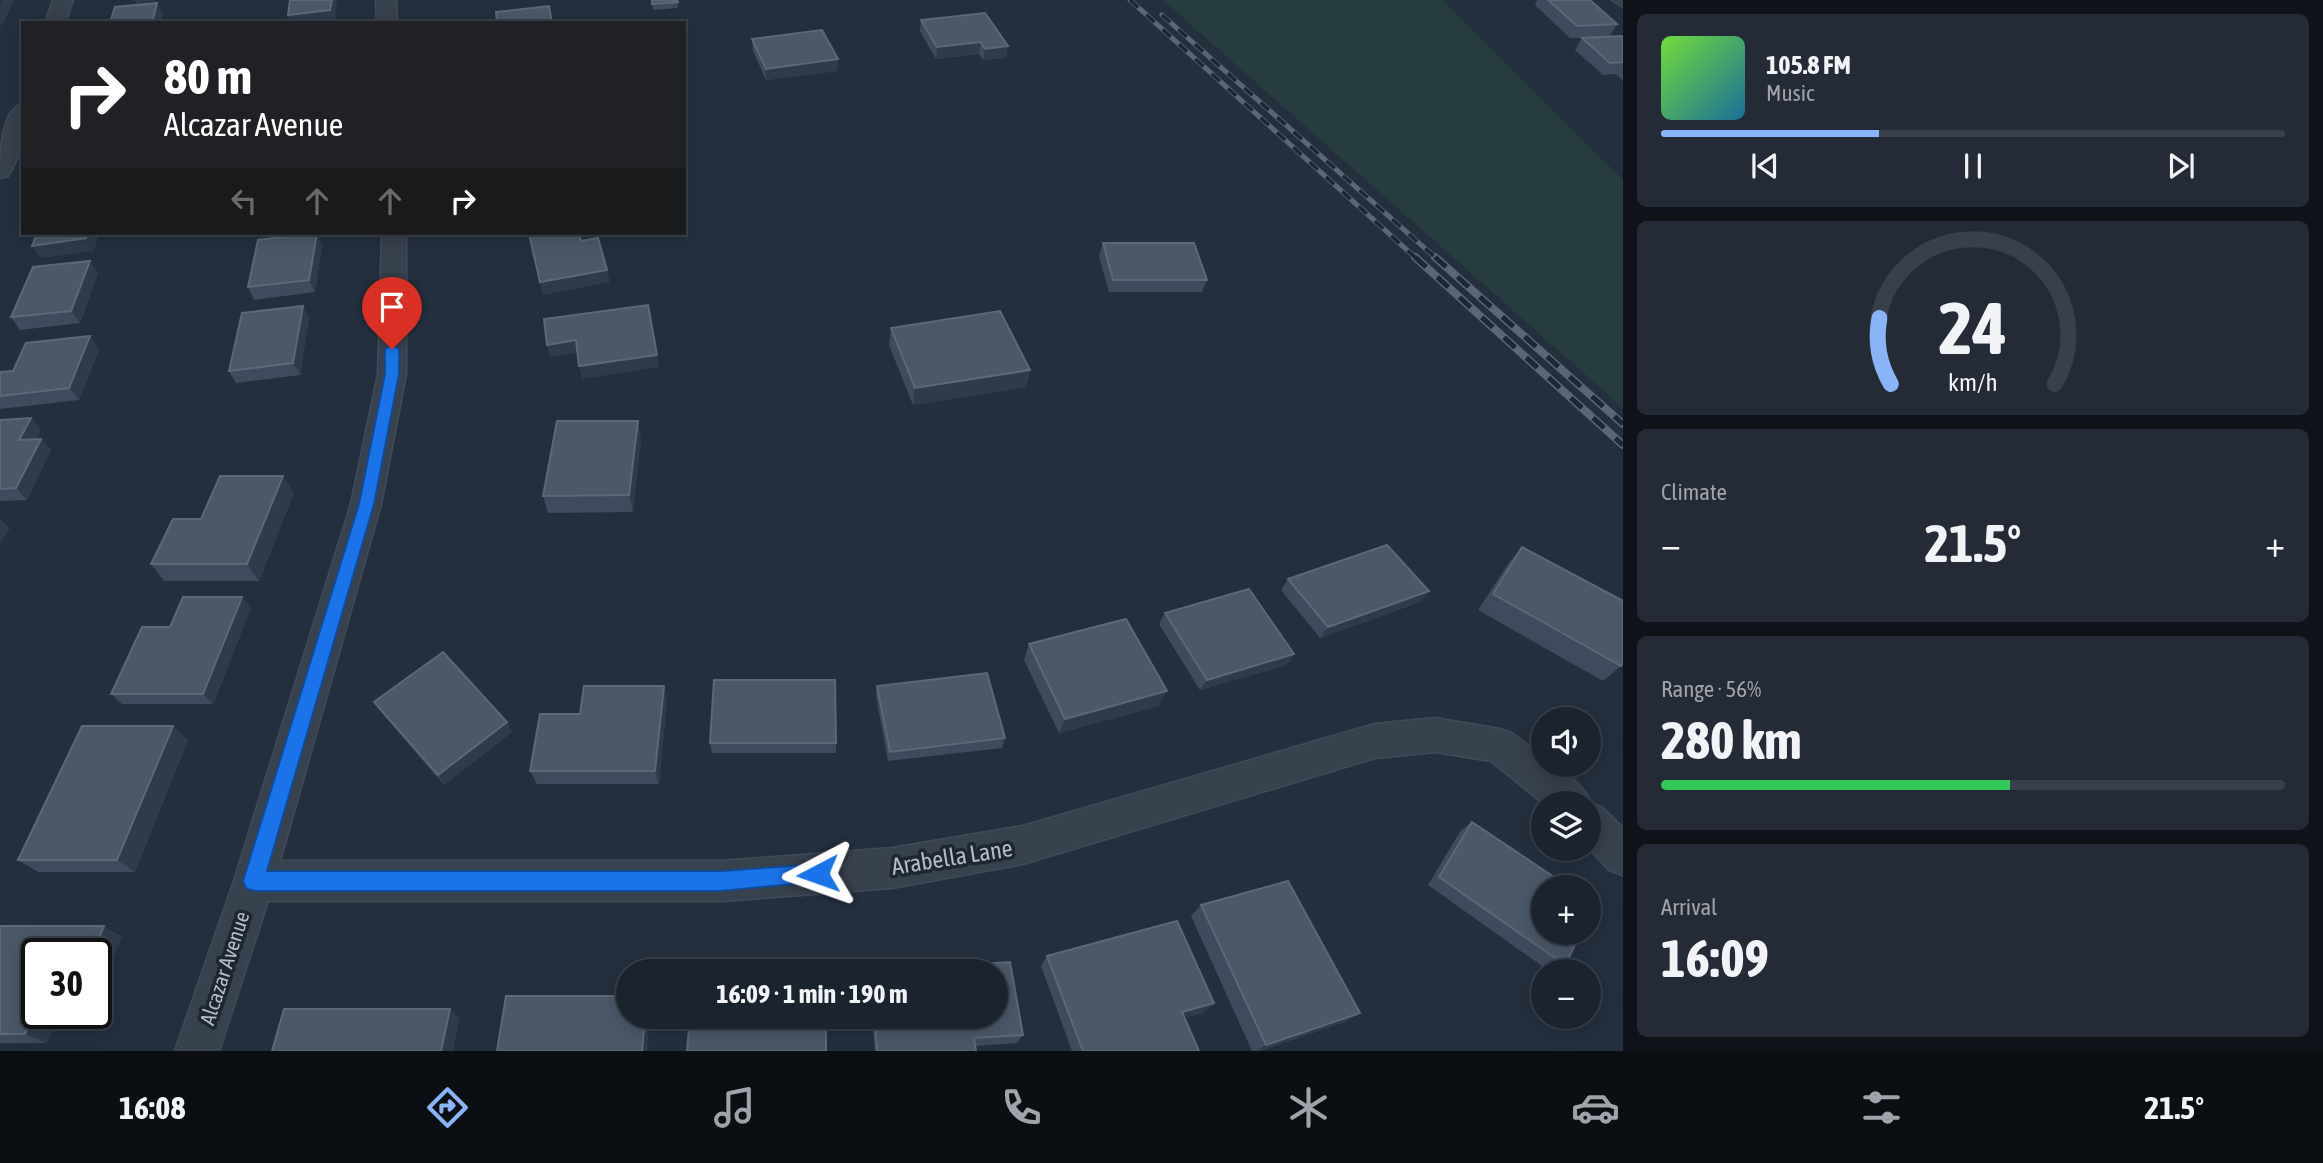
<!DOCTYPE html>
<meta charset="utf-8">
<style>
body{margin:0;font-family:"Asap Condensed",sans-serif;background:#242b36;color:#f1f3f6;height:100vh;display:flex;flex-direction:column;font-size:26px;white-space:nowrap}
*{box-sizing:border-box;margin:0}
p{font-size:23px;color:#a0a4aa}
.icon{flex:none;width:38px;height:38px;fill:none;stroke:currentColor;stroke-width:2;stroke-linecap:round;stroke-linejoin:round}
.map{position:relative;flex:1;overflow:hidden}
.side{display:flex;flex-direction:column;gap:14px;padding:14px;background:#0f1319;width:700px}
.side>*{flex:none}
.banner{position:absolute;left:21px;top:21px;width:665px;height:214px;border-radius:0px;box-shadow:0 4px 18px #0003,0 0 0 2px #39404a;background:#202124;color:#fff;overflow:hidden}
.controls{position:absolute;left:1531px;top:707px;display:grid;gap:14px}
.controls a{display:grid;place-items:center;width:70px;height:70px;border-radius:50%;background:#1b232e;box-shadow:0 4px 18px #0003,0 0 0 2px #39404a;font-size:35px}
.speed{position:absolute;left:21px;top:938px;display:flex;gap:14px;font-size:35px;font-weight:700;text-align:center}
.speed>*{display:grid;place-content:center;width:91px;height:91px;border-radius:50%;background:#1b232e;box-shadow:0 4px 18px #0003,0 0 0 2px #39404a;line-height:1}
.speed .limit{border:4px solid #111;border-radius:10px;background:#fff;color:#111}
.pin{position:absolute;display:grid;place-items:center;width:60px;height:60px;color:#fff;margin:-72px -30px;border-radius:50% 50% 50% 0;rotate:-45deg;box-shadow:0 0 7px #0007}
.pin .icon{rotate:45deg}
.me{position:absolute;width:77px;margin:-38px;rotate:266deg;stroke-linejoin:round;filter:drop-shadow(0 0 5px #0008)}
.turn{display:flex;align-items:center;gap:24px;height:147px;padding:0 28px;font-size:32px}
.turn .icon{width:91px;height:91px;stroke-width:2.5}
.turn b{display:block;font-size:49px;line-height:60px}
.lanes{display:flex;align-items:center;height:66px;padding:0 28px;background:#0003;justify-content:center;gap:35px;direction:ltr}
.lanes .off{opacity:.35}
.big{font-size:52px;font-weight:700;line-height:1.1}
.side .widget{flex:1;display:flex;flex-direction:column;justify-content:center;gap:10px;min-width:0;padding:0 24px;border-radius:10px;background:#242b36}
.side .dial{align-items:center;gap:0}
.dial svg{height:182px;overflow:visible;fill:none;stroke:#39404a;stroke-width:7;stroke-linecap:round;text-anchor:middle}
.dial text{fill:#f1f3f6;stroke:none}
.song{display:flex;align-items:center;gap:21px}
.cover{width:84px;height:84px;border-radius:10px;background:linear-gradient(135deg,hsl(100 70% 55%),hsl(200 70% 35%))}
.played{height:7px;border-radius:4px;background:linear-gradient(90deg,#8ab4f8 35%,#39404a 35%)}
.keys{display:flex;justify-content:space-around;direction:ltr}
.heat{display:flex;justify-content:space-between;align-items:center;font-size:38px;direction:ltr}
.charge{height:10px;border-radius:5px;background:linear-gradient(90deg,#34c759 56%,#39404a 0)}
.trip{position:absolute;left:616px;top:959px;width:392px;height:70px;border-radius:35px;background:#1b232e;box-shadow:0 4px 18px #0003,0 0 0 2px #39404a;font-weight:700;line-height:70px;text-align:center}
.menu{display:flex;height:112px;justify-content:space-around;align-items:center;background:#0b0e12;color:#a0a4aa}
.menu .icon{width:49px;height:49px}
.menu .active{color:#8ab4f8}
.menu b{font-size:32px;color:#f1f3f6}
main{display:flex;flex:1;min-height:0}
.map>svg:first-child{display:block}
.green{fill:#263c3f}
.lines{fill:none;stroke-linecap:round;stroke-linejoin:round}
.minor-casing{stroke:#414a57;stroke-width:3}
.minor{fill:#38414e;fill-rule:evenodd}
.rail-far1-casing{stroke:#5a6575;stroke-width:5}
.rail-casing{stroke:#5a6575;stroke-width:8}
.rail-far1{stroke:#1d2633;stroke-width:3.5;stroke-dasharray:11;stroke-linecap:butt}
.rail{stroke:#1d2633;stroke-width:5;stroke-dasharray:15;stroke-linecap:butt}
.wall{fill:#3f4b5c}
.shaded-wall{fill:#2f3b4b}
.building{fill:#4b5868;stroke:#5c6777;stroke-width:2}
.route{fill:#1a73e8;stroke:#114b97;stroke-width:2}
.labels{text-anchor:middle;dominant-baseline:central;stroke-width:7;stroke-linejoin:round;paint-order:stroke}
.street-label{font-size:21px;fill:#b4bcc9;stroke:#1d2633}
.near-street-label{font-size:24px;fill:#b4bcc9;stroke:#1d2633}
</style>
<main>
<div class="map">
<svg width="1623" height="1051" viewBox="0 0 1623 1051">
<rect width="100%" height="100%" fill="#242f3e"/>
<path class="green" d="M1163,0H1442L1623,180V408Z"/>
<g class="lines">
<g class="minor-casing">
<g id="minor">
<path d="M53,0H73L65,23H45Z"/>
<path d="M376,0H396L397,23H377Z"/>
<path d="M1612,0H1623V7Z"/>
<path d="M23,104C23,129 23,154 8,176L0,178C0,158 0,109 23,104Z"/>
<path d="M382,233H406V374L381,504L280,861H721L892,848L1023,826L1375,724L1435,718L1500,729L1513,734L1544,758V765C1562,765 1584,787 1591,803L1603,808L1623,828V875L1609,870L1589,848V803L1544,804L1491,761L1435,752L1375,758L1023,864L892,888L721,901H268L219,1051H175L234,881L351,504L378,374Z"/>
</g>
</g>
<use href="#minor" class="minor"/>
<g class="rail-far1-casing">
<g id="rail-far1">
<path d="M1130,0L1417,259"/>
<path d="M1162,15L1437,259"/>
</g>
</g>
<g class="rail-casing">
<g id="rail">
<path d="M1415,257L1623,445"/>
<path d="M1435,257L1623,424"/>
</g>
</g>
<use href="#rail-far1" class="rail-far1"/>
<use href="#rail" class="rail"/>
</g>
<g class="wall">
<path d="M652,0H677L678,8L653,10Z"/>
<path d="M1537,0H1590L1617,24L1610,36L1570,38L1535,5Z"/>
<path d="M921,20L1008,46L1006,58L983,60L979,54L936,59L920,31Z"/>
<path d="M1623,36V81L1616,74L1603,75L1575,50L1582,38Z"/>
<path d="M752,39L838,59L837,71L766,80L753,51Z"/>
<path d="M1103,243L1207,280L1202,292H1109L1099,256Z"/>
<path d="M322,245L315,292L254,300L248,287Z"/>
<path d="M98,273L80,323L20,330L11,317Z"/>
<path d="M309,318L300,375L236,383L229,371Z"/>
<path d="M891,328L1030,370L1026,387L913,405L889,345Z"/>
<path d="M99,349L79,400L0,409V372L13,371Z"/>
<path d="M0,420L41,430L36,439H41L51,450L27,500L0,501Z"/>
<path d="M641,438L633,512L548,513L543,496Z"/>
<path d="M283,476L294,493L259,581H164L151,564L201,519Z"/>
<path d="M1522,547L1621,666L1603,681L1478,610L1508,564Z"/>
<path d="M1288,579L1429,591L1420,602L1320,638L1281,590Z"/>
<path d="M251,608L213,704H122L111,694L170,627Z"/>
<path d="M1165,613L1294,654L1287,665L1200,690L1159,624Z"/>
<path d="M1029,644L1159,706L1059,733L1024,660Z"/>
<path d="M877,686L1005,738L1002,748L888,761L876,696Z"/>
<path d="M667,701L659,784H537L530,771L580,714Z"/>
<path d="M374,702L507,722L512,732L444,785L381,712Z"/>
<path d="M188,740L135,872H38L18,860Z"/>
<path d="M710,743H836V753H712Z"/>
<path d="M1472,822L1565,965L1552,971H1549L1428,885L1461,830Z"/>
<path d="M1201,905L1360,1013L1345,1022L1259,1051H1252L1191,916Z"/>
<path d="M0,926H104L122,937L37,954L47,1043H0Z"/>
<path d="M1047,956L1214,1003L1203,1013L1185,1017L1199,1051H1072L1041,966Z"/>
<path d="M872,1017H996L1023,1035L1017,1043L975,1046L976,1051H875Z"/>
</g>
<g class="shaded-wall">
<path d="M2,0H14L3,24L0,25V4Z"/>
<path d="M134,0H158L136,3Z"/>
<path d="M332,0H337L335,22L291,23L288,15Z"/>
<path d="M157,3L163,14L161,23H152Z"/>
<path d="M981,42L979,54L936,59L937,47Z"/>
<path d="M1008,46L1006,58L983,60L985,49Z"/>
<path d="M838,59L837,71L766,80V69Z"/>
<path d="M88,233H99L94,251L41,258L32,246Z"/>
<path d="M317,233L322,245L315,292L309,280Z"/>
<path d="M90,261L98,273L80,323L71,311Z"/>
<path d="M607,270L610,282L543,295L540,282Z"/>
<path d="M303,306L309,318L300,375L293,363Z"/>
<path d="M90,336L99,349L79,400L69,388Z"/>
<path d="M576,340L579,353L550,357L547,345Z"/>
<path d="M657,355L659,367L582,379L579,366Z"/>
<path d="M1030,370L1026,387L913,405L915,388Z"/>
<path d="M31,418L41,430L30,452L19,440Z"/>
<path d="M638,421L641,438L633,512L629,495Z"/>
<path d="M41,439L51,450L27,500L16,488Z"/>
<path d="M283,476L294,493L259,581L247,564Z"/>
<path d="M0,519L10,528L0,544Z"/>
<path d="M1429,591L1420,602L1320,638L1328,627Z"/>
<path d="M242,597L251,608L213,704L203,694Z"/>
<path d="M1294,654L1287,665L1200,690L1207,680Z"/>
<path d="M664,686L667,701L659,784L655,771Z"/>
<path d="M1167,691L1159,706L1059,733L1065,719Z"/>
<path d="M507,722L512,732L444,785L438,775Z"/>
<path d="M173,726L188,740L135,872L117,860Z"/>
<path d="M104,926L122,937L96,1002V954H92Z"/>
<path d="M1214,1003L1203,1013L1172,1021L1182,1012Z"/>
<path d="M37,1008V1013H59L47,1043L25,1034Z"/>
<path d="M450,1009L460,1018L453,1051H441Z"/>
<path d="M1360,1013L1345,1022L1256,1051L1266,1045Z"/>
<path d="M645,1017H650L647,1051H642Z"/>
</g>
<g class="building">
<path d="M290,0H332L330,10L288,15Z"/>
<path d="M652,0H677L678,2L652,4Z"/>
<path d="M1548,0H1590L1617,24L1577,26Z"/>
<path d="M157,3L152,23H110L115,7Z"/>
<path d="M549,6L552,23H497L496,12Z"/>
<path d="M985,13L1008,46L985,49L981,42L937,47L921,20Z"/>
<path d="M822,30L838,59L766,69L752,39Z"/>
<path d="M1623,36V62L1610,63L1582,38Z"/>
<path d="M37,233H88L86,238L32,246Z"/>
<path d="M317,233L309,280L248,287L258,240Z"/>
<path d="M537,233H579L581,241L598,238L607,270L540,282L529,234Z"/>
<path d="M1103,243H1194L1207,280H1113Z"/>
<path d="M90,261L71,311L11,317L33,267Z"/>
<path d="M648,305L657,355L579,366L576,340L547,345L544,319Z"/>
<path d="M303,306L293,363L229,371L242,313Z"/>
<path d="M1000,311L1030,370L915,388L891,328Z"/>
<path d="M90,336L69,388L0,396V372L13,371L26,343Z"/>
<path d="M31,418L19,440L41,439L16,488L0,489V420Z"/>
<path d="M557,421H638L629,495L543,496Z"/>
<path d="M220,476H283L247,564H151L173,519H201Z"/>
<path d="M1387,545L1429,591L1328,627L1288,579Z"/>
<path d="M1522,547L1623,601V663L1621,666L1493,594Z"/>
<path d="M1249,589L1294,654L1207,680L1165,613Z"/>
<path d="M183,597H242L203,694H111L142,627H170Z"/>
<path d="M1126,619L1167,691L1065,719L1029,644Z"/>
<path d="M443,652L507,722L438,775L374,702Z"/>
<path d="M987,673L1005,738L890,752L877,686Z"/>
<path d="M714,680H835L836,743H710Z"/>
<path d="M584,686H664L655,771H530L540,714H580Z"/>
<path d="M82,726H173L117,860H18Z"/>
<path d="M1472,822L1569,887H1544V933H1581L1565,965L1439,877Z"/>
<path d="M1288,881L1360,1013L1266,1045L1201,905Z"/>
<path d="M1589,901L1595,905L1589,916Z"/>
<path d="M1177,921L1214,1003L1182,1012L1199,1051H1083L1047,956Z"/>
<path d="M0,926H104L92,954H37V1008L25,1034H0Z"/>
<path d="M1010,962L1023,1035L974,1038L976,1051H877L874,1017H996V971H870Z"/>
<path d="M506,996H628V1017H645L642,1051H497Z"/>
<path d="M284,1009H450L441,1051H272Z"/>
<path d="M690,1017H826V1051H687Z"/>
</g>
<path class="route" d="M392,345L399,349V374L374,504L267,871H721L818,864L825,867L828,874L825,881L721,891H254L246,888L243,881L359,504L385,374V349Z"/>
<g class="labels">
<g class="street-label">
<text transform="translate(224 968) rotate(-72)">Alcazar Avenue</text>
</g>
<g class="near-street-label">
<text transform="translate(952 857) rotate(-9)">Arabella Lane</text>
</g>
</g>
</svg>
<div class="controls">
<a><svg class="icon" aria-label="sound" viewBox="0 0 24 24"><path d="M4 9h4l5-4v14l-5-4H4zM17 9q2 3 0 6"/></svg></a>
<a><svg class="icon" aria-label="layers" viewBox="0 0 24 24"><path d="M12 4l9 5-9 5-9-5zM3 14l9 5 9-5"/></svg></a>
<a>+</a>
<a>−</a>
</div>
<div class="speed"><div class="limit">30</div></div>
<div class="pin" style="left:392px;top:349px;background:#d93025"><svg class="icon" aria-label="arrive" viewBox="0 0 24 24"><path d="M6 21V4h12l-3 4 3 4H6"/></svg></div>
<svg class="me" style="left:818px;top:874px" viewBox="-20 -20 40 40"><path d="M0-17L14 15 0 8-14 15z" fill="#1a73e8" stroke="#fff" stroke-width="4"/></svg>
<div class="trip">16:09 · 1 min · 190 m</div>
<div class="banner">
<div class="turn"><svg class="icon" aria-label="right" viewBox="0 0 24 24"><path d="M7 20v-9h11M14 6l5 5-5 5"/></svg><div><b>80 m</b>Alcazar Avenue</div></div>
<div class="lanes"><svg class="icon off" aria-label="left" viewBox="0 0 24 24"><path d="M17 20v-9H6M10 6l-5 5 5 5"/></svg><svg class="icon off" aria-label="ahead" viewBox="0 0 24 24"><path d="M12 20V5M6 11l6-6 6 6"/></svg><svg class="icon off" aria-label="ahead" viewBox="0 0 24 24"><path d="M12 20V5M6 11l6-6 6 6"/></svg><svg class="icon" aria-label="right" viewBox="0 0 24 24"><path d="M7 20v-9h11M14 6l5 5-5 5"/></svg></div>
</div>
</div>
<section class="side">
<div class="widget">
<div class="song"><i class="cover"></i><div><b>105.8 FM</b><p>Music</p></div></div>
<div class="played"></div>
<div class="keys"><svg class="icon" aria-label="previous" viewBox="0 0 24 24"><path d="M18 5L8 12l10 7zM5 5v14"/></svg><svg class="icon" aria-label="pause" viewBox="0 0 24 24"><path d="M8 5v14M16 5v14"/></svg><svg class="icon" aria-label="next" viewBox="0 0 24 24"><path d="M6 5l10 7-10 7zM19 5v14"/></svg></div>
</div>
<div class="widget dial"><svg viewBox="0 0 100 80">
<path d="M14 69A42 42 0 1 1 86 69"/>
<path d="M14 69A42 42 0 0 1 9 40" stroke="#8ab4f8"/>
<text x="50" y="56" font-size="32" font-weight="700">24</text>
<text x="50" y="72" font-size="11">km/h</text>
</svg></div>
<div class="widget"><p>Climate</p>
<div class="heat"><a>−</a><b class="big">21.5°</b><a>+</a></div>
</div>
<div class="widget"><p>Range · 56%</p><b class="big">280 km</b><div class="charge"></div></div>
<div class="widget"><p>Arrival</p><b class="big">16:09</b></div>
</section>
</main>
<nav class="menu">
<b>16:08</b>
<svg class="icon active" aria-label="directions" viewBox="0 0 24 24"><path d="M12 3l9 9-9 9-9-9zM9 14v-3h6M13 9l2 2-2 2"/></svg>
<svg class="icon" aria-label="music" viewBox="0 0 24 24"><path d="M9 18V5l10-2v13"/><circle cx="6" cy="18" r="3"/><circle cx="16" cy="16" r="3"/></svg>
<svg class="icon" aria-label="phone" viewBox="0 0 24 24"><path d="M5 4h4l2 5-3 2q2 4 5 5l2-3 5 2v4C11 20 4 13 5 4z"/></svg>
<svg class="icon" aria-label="climate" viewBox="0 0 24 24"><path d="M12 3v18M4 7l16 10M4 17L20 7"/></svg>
<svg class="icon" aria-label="car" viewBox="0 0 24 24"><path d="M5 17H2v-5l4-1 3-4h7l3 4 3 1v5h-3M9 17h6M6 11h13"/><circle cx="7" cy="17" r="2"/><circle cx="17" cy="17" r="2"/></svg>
<svg class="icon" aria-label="filters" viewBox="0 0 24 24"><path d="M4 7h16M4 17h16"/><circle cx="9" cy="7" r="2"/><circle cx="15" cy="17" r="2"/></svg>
<b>21.5°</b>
</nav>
